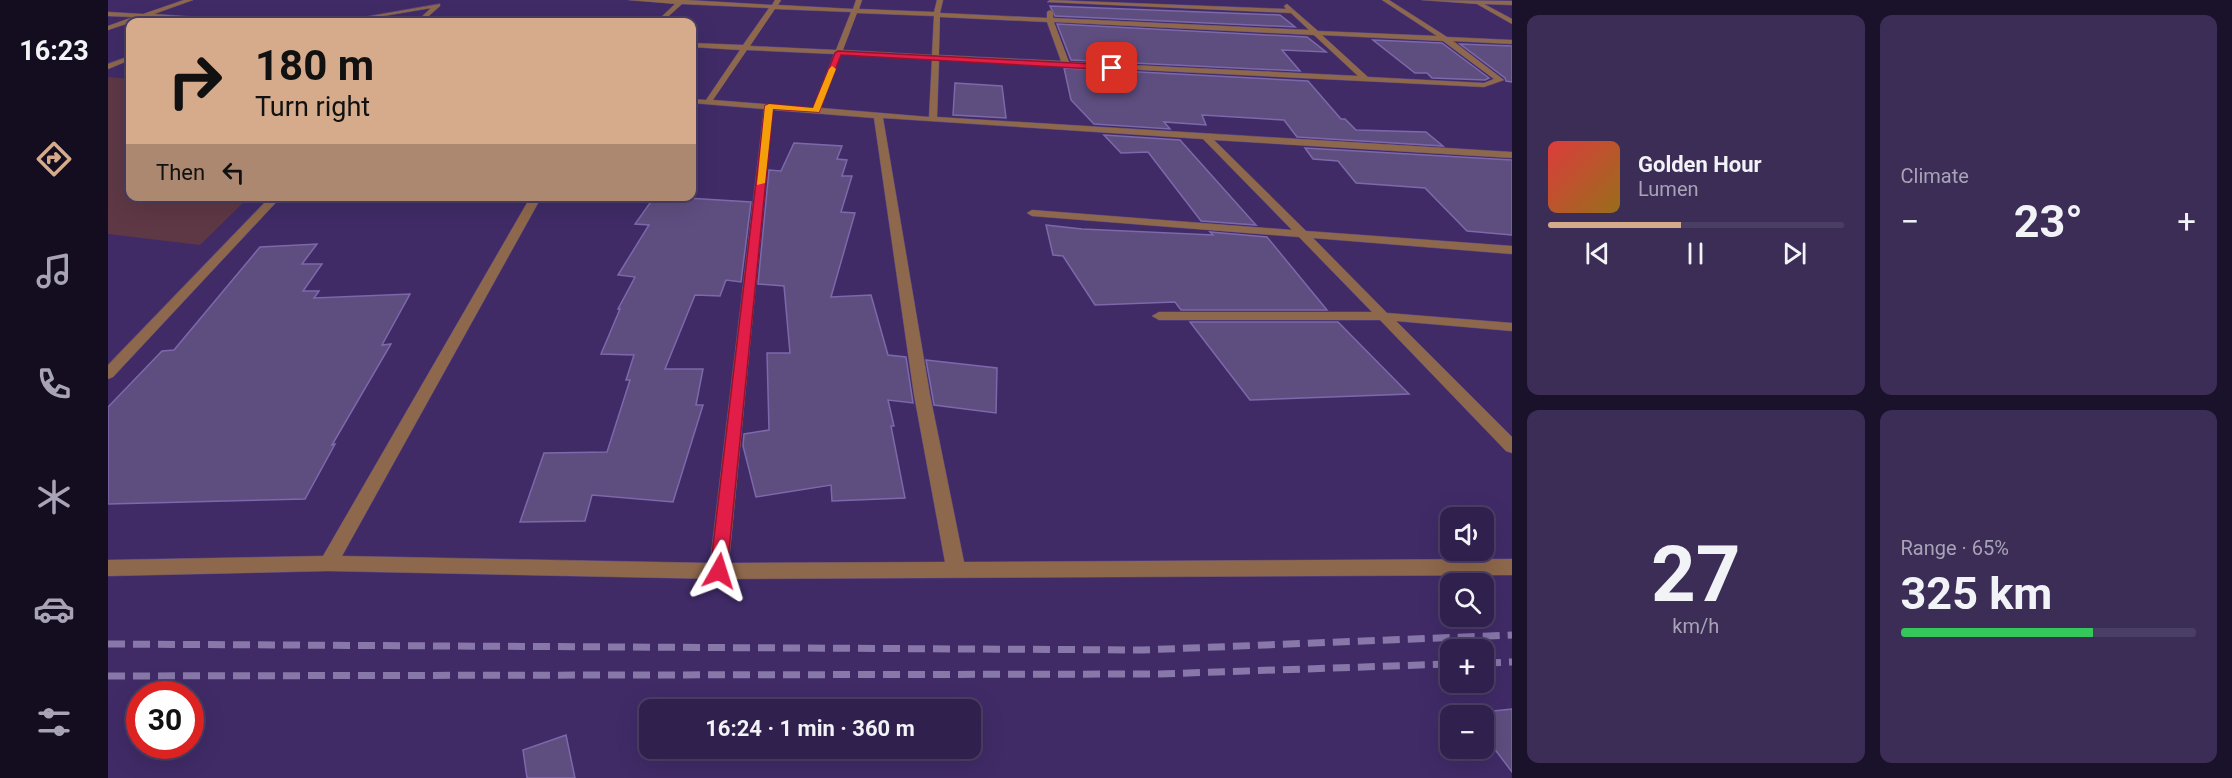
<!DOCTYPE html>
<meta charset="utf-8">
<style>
body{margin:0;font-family:Roboto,sans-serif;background:#3c2d57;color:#f1f3f6;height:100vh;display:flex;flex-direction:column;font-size:22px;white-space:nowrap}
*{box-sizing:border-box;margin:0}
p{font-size:20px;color:#a8a3b6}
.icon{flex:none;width:33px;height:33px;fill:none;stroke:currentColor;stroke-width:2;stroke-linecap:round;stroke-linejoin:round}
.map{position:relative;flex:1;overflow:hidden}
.panel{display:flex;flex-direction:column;gap:15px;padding:15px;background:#1a122a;width:720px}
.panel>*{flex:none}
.banner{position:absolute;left:18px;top:18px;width:570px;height:183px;border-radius:12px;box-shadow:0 6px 24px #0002,0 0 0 2px #4b3e65;background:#d6ab8b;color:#111;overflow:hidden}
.buttons{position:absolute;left:1332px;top:507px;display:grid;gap:12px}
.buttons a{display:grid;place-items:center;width:54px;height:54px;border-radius:12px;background:#30204d;box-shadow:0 6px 24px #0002,0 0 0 2px #4b3e65;font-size:30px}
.speed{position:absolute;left:18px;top:681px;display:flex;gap:12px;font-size:30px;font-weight:700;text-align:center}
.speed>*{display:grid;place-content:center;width:78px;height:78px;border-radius:50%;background:#30204d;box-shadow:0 6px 24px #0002,0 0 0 2px #4b3e65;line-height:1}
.speed .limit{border:9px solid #d22;background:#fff;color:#111}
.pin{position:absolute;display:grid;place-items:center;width:51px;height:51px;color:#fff;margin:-26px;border-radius:12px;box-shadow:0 3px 9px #0006}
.me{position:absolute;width:66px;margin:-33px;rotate:6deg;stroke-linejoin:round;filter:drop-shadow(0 0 4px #0008)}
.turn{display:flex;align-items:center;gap:21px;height:126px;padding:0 30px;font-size:27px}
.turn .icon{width:78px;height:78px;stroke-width:2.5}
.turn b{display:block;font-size:42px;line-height:51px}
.then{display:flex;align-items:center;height:57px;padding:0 30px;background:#0003;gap:12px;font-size:22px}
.big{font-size:45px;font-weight:700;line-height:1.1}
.panel .card{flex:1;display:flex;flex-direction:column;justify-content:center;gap:9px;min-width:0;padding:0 21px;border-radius:12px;background:#3c2d57}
.panel .dial{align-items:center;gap:0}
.dial b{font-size:78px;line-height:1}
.song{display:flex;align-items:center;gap:18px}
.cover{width:72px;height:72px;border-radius:9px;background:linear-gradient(135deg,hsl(0 70% 55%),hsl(40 70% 35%))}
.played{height:6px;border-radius:3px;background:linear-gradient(90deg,#d6ab8b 45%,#4b3e65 45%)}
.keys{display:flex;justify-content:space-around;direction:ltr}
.heat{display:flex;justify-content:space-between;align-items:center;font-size:33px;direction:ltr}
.charge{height:9px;border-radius:4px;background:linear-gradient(90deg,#34c759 65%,#4b3e65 0)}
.panel .tiles{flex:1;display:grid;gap:15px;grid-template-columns:repeat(2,1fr)}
.trip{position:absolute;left:531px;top:699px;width:342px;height:60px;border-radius:12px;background:#30204d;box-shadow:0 6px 24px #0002,0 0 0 2px #4b3e65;font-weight:700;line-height:60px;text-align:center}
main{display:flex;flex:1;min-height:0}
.tabs{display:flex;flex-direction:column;width:108px;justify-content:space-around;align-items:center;background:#130d1f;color:#a8a3b6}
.tabs .icon{width:42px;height:42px}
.tabs .selected{color:#d6ab8b}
.tabs b{font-size:27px;color:#f1f3f6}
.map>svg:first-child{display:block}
.green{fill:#5e3845}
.building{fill:#5e4e80;stroke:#7d68ab;stroke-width:1.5}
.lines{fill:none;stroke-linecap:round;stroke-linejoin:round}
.minor-casing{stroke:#5c4980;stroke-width:1}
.minor{fill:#8e684c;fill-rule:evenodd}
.rail{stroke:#8878aa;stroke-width:7;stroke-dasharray:17 8;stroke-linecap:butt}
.route{fill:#e11d48;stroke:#92132f;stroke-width:1.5}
.slow{fill:#f59e0b}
</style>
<main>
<nav class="tabs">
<b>16:23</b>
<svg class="icon selected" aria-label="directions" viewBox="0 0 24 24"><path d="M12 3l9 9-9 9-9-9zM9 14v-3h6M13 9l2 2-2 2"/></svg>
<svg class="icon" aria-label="music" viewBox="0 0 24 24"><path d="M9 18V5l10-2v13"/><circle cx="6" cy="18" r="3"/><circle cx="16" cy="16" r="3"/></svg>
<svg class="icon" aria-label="phone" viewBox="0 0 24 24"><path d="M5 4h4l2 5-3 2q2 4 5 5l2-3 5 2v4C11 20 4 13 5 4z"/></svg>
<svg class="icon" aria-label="climate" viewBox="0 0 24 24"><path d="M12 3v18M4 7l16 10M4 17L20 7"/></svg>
<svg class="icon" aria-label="car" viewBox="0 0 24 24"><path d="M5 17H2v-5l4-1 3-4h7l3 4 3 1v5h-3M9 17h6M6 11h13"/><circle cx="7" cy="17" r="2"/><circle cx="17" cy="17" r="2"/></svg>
<svg class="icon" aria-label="filters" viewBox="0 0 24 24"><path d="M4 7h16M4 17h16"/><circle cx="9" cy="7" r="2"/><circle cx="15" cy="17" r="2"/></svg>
</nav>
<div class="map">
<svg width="1404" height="778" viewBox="0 0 1404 778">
<rect width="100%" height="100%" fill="#402b67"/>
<path class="green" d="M0,77L22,79V196L141,197L92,245L0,234Z"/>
<g class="building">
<path d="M942,6L1172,15L1187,27L947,16Z"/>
<path d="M949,24L1199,37L1218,52L1174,50L1192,71L963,60Z"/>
<path d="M1265,40L1334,43L1381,78L1377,80L1324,78L1319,73H1307Z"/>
<path d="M1352,44L1404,46V82L1398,81L1397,78Z"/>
<path d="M956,68L1200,81L1233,119H1237L1248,130L1318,132L1335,146L1189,137L1176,120L1094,115L1098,125L1056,122L1062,129L986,124L963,100Z"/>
<path d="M847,83L894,86L898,118L845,115Z"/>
<path d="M996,135L1072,140L1148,225L1093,221L1040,152L1013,153Z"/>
<path d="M686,143L734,146L729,159L739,160L734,176H744L733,212L747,213L723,297L763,295L780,355L798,357L805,403L780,400L786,426H783L797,498L724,501L723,485L648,497L635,446L636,434L661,430L659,353H682L676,286L650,284L661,170L673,171Z"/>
<path d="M1197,148L1404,160V235L1359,231L1317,188L1248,183L1230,161L1205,159Z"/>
<path d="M547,196L643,202L633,282L618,280L612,296L587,295L557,369H595L588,405H595L565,502L484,495L477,521L412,522L436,453L499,452L522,380H518L526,355L493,354L512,309H510L527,277L510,275L541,225L527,224Z"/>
<path d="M938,225L974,229L1105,235L1102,232L1159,237L1219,310H1073L1067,302L987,305L955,256L945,255Z"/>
<path d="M209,244L194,264H214L195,291H211L206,298L302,294L274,345L283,344L224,445L227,444L197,499L0,504V407L54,351L66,350L152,247Z"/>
<path d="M1082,322H1230L1301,394L1142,400Z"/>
<path d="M818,360L889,368L888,413L826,405Z"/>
<path d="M1404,709V772L1376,735V712Z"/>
<path d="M458,735L467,778H419L415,750Z"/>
</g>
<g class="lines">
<g class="minor-casing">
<g id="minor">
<path d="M76,0H85L46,14L162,22L36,18L0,30V26L25,17L0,16V12L35,14Z"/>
<path d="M521,0H578L664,5L667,0H673L670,5L745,9L748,0H754L751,9L826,12L829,0H835L832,13L939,18V12L942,10L945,12V18L1201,30L1183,13L939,2L942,0L1178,9L1176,6L1179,4L1210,31L1329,36L1274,0H1281L1339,37L1404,40V44L1345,41L1396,80L1376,87L831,60L829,117L1404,152V158L1106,140L1198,231L1404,246V254L1205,238L1279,313L1404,323V331L1288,321L1404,437V453L1398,451L1272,320H1051L1044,316L1051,312H1264L1191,237L924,216L919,213L924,210L1184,230L1095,139L775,118L822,395L856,562L1404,559V575L611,579L220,571L0,576V560L215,556L423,196H434L234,556L602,563L656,109L584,103V99L598,100L632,50L584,47V43L635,45L661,8L574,4L554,22H548L567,4ZM667,9L743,12L728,50L642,46ZM749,13L826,16L824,55L735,50ZM832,17L939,22L953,61L831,55ZM946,22L1206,35L1250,76L961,62ZM1214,35L1335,41L1386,79L1376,83L1260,77ZM639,50L726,54L705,108L605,100ZM733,55L824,59L821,117L713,108ZM665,110L766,118L806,395L837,562L621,563Z"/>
<path d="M1314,0L1404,1V5L1376,4L1404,19V24L1369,4Z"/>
<path d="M332,4V6L314,22H308L323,8L240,22H228Z"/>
<path d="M22,56V60L0,69V64Z"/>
<path d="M163,196H174L5,377L0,379V365Z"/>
</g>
</g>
<use href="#minor" class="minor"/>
<g class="rail">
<path d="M0,644L1034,650L1404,635"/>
<path d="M1376,663L1404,662"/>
<path d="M0,676L1051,674L1342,664"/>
</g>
</g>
<path class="route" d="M730,51L1004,65L1008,68L1004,70L733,55L711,112L665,109L619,571L617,576L611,578L604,576L602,571L657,106L661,104L705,108L727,53Z"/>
<path class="slow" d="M724,66L728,69L711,112L665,109L657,183L649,185L657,106L661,104L705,108L721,69Z"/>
</svg>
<div class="buttons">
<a><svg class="icon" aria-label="sound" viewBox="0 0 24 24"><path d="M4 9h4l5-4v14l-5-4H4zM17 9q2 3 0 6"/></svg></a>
<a><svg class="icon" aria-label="search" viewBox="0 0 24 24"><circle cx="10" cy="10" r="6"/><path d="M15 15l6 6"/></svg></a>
<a>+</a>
<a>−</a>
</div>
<div class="speed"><div class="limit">30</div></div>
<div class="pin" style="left:1004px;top:68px;background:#d93025"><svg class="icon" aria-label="arrive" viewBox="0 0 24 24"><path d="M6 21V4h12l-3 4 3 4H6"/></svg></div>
<svg class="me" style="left:611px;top:571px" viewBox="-20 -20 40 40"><path d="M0-17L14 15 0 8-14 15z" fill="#e11d48" stroke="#fff" stroke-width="4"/></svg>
<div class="trip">16:24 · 1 min · 360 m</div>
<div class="banner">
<div class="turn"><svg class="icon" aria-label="right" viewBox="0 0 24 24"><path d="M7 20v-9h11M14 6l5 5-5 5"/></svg><div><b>180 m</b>Turn right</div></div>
<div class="then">Then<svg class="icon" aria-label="left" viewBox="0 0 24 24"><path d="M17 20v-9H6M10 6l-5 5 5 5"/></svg></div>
</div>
</div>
<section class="panel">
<div class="tiles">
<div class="card">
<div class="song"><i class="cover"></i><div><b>Golden Hour</b><p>Lumen</p></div></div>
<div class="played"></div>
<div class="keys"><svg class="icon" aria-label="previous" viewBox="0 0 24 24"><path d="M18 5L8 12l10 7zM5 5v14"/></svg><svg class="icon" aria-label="pause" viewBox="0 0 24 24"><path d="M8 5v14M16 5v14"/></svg><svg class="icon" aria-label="next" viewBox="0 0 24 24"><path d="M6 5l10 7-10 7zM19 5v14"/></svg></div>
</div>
<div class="card"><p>Climate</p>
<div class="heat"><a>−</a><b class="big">23°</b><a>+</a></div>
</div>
<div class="card dial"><b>27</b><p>km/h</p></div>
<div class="card"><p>Range · 65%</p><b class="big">325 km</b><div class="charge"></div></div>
</div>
</section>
</main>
